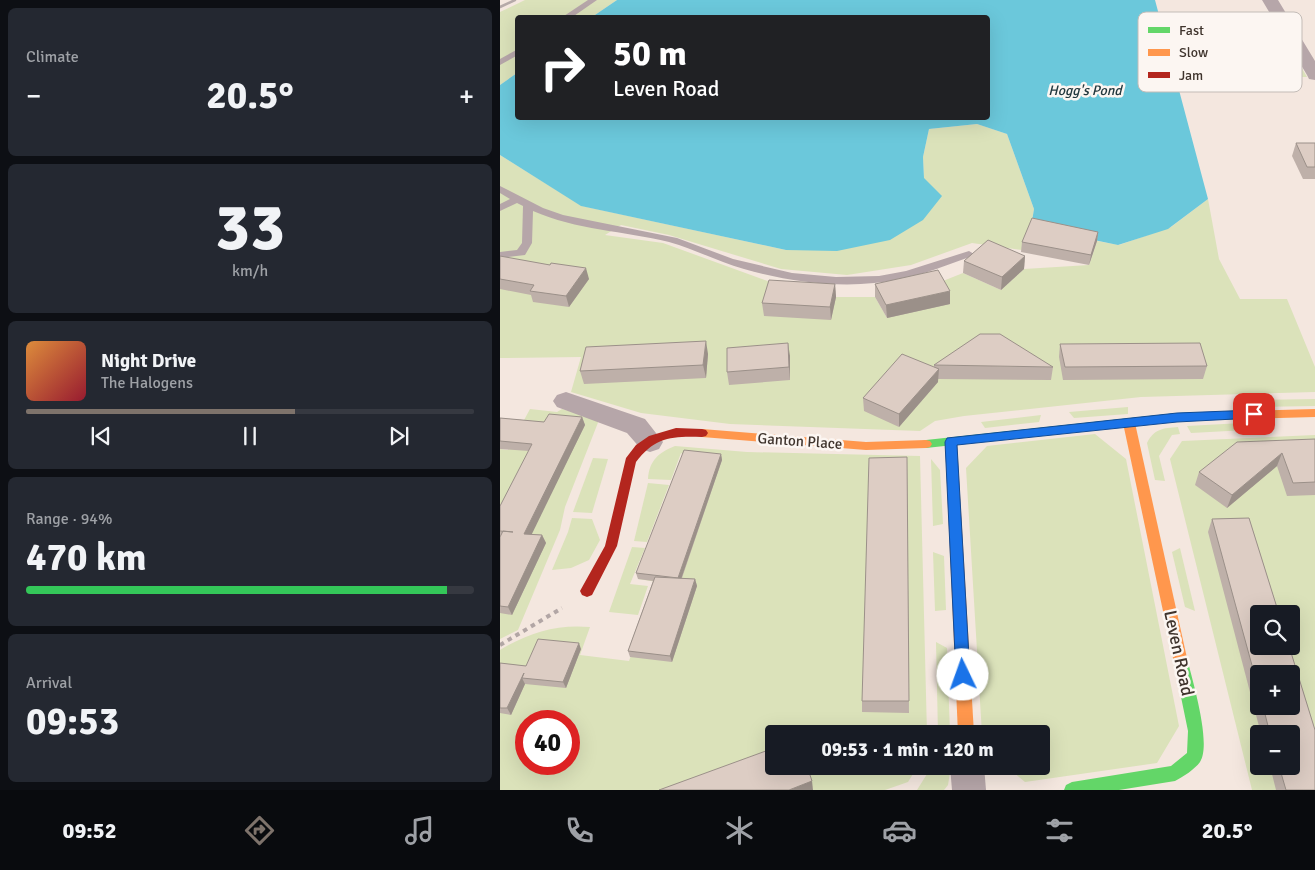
<!DOCTYPE html>
<meta charset="utf-8">
<style>
body{margin:0;font-family:Signika,sans-serif;background:#242831;color:#f1f3f6;height:100vh;display:flex;flex-direction:column;font-size:19px;white-space:nowrap}
*{box-sizing:border-box;margin:0}
p{font-size:16px;color:#9ea1a6}
.icon{flex:none;width:28px;height:28px;fill:none;stroke:currentColor;stroke-width:2;stroke-linecap:round;stroke-linejoin:round}
.map{position:relative;flex:1;overflow:hidden}
.sheet{display:flex;flex-direction:column;gap:8px;padding:8px;background:#0d0f14;width:500px}
.sheet>*{flex:none}
.guide{position:absolute;left:15px;top:15px;width:475px;height:105px;border-radius:5px;box-shadow:0 5px 20px #0002;background:#202124;color:#fff;overflow:hidden}
.fabs{position:absolute;left:750px;top:605px;display:grid;gap:10px}
.fabs a{display:grid;place-items:center;width:50px;height:50px;border-radius:5px;background:#171b24;box-shadow:0 5px 20px #0002;font-size:25px}
.speed{position:absolute;left:15px;top:710px;display:flex;gap:10px;font-size:25px;font-weight:700;text-align:center}
.speed>*{display:grid;place-content:center;width:65px;height:65px;border-radius:50%;background:#171b24;box-shadow:0 5px 20px #0002;line-height:1}
.speed .limit{border:8px solid #d22;background:#fff;color:#111}
.pin{position:absolute;display:grid;place-items:center;width:42px;height:42px;color:#fff;margin:-21px;border-radius:10px;box-shadow:0 2px 8px #0006}
.me{position:absolute;width:55px;margin:-28px;rotate:357deg;stroke-linejoin:round;filter:drop-shadow(0 0 4px #0008)}
.turn{display:flex;align-items:center;gap:18px;height:105px;padding:0 15px;font-size:22px}
.turn .icon{width:65px;height:65px;stroke-width:2.5}
.turn b{display:block;font-size:35px;line-height:42px}
.big{font-size:38px;font-weight:800;line-height:1.1}
.sheet .widget{flex:1;display:flex;flex-direction:column;justify-content:center;gap:8px;min-width:0;padding:0 18px;border-radius:8px;background:#242831}
.sheet .dial{align-items:center;gap:0}
.dial b{font-size:65px;line-height:1}
.song{display:flex;align-items:center;gap:15px}
.cover{width:60px;height:60px;border-radius:8px;background:linear-gradient(135deg,hsl(30 70% 55%),hsl(350 70% 35%))}
.played{height:5px;border-radius:2px;background:linear-gradient(90deg,#7e736b 60%,#363941 60%)}
.keys{display:flex;justify-content:space-around;direction:ltr}
.heat{display:flex;justify-content:space-between;align-items:center;font-size:28px;direction:ltr}
.charge{height:8px;border-radius:4px;background:linear-gradient(90deg,#34c759 94%,#363941 0)}
.trip{position:absolute;left:265px;top:725px;width:285px;height:50px;border-radius:5px;background:#171b24;box-shadow:0 5px 20px #0002;font-weight:800;line-height:50px;text-align:center}
.dock{display:flex;height:80px;justify-content:space-around;align-items:center;background:#090b0e;color:#9ea1a6}
.dock .icon{width:35px;height:35px}
.dock .on{color:#7e736b}
.dock b{font-size:22px;color:#f1f3f6}
main{display:flex;flex:1;min-height:0}
.map>svg:first-child{display:block}
.green{fill:#dbe2ba;fill-rule:evenodd}
.water{fill:#6bc8db}
.lines{fill:none;stroke-linecap:round;stroke-linejoin:round}
.path{stroke:#b2a6a5;stroke-width:4;stroke-dasharray:4.5 4.5;stroke-linecap:butt}
.lane{fill:#b6a6a9;fill-rule:evenodd}
.street{fill:#b6a6a9;fill-rule:evenodd}
.fast{fill:#63d668;fill-rule:evenodd}
.slow{fill:#ff974d;fill-rule:evenodd}
.jam{fill:#b3261e;fill-rule:evenodd}
.rail{stroke:#b5a9a8;stroke-width:2.5}
.wall{fill:#beb0a9;fill-rule:evenodd}
.shaded-wall{fill:#9b9089}
.building{fill:#ddcdc4;stroke:#9b9089}
.route{fill:#1a73e8;stroke:#114b97}
.labels{text-anchor:middle;dominant-baseline:central;stroke-width:5;stroke-linejoin:round;paint-order:stroke}
.far-water-label{font-size:14px;font-style:italic;fill:#22383e;stroke:#fcf6f2}
.street-label{font-size:15px;fill:#3f342d;stroke:#fcf6f2}
.near-street-label{font-size:18px;fill:#3f342d;stroke:#fcf6f2}
.key{fill:#fcf6f2;stroke:#c3bcb7;stroke-width:1}
.key-label{font-size:14px;fill:#3f342d}
</style>
<main>
<section class="sheet">
<div class="widget"><p>Climate</p>
<div class="heat"><a>−</a><b class="big">20.5°</b><a>+</a></div>
</div>
<div class="widget dial"><b>33</b><p>km/h</p></div>
<div class="widget">
<div class="song"><i class="cover"></i><div><b>Night Drive</b><p>The Halogens</p></div></div>
<div class="played"></div>
<div class="keys"><svg class="icon" aria-label="previous" viewBox="0 0 24 24"><path d="M18 5L8 12l10 7zM5 5v14"/></svg><svg class="icon" aria-label="pause" viewBox="0 0 24 24"><path d="M8 5v14M16 5v14"/></svg><svg class="icon" aria-label="next" viewBox="0 0 24 24"><path d="M6 5l10 7-10 7zM19 5v14"/></svg></div>
</div>
<div class="widget"><p>Range · 94%</p><b class="big">470 km</b><div class="charge"></div></div>
<div class="widget"><p>Arrival</p><b class="big">09:53</b></div>
</section>
<div class="map">
<svg width="815" height="790" viewBox="0 0 815 790">
<rect width="100%" height="100%" fill="#f4e7df"/>
<g class="green">
<path d="M25,0H117L92,17L18,18L17,73L0,85V12Z"/>
<path d="M785,58H796L807,77H796Z"/>
<path d="M477,124L507,134L534,209L531,227L522,250L472,243L411,265L347,275L281,269L169,235L121,225L105,235L163,243L273,283L336,297H375L387,318L438,283L463,273L501,290L524,269L589,265L597,241L619,245L671,227L708,199L719,259L740,299H787L815,367V392L641,397L464,416L435,421L420,431L230,424L141,413L71,392L81,357L0,358V155L82,206L286,250L424,178L423,157L429,129Z"/>
<path d="M815,399V406L753,407L746,400Z"/>
<path d="M628,407V414L574,418L569,412Z"/>
<path d="M30,409L57,412L62,409L99,420L65,507L60,530L18,630L0,639V449L8,450Z"/>
<path d="M541,415L539,422L485,428L481,422Z"/>
<path d="M742,423L747,430L691,433L687,426Z"/>
<path d="M678,427L680,434L672,435L659,456L665,481L655,480L647,443C654,429 663,428 678,427Z"/>
<path d="M595,434L626,459L679,726L657,763L525,782L506,766H541V734H482L466,468L487,446Z"/>
<path d="M815,435V790H752L670,459L682,441ZM759,614H791V646H759ZM759,674H791V706H759ZM759,734H791V766H759Z"/>
<path d="M175,446L247,452L420,456L427,734H274V766H418L408,782L385,790H0V650C28,633 56,624 90,627L80,655L129,661L157,582L138,579L186,457L181,453L171,480L148,479C149,461 159,452 175,446ZM26,721H69V764H26Z"/>
<path d="M93,458L108,459L92,513L73,512Z"/>
<path d="M431,459L440,470L443,524L433,526Z"/>
<path d="M148,483L169,485L147,542L134,541Z"/>
<path d="M72,518L92,519L100,540L89,560L71,568L52,570L68,532Z"/>
<path d="M132,547L145,548L130,584L148,586L138,615L109,612Z"/>
<path d="M680,548L695,611L685,607L672,552Z"/>
<path d="M433,552L444,556L446,610L435,611Z"/>
<path d="M436,642L447,648L450,734H438Z"/>
<path d="M432,766H451L448,785L444,790H417Z"/>
</g>
<path class="water" d="M117,0H655L708,199L668,229L618,245L531,227L534,209L507,134L477,124L429,129L423,157L424,178L442,196L423,220L390,240L337,251L286,250L81,206L0,155V85L17,73L18,118H488V18L92,17Z"/>
<g class="lines">
<path class="path" d="M0,645L62,608"/>
<g class="lane">
<path d="M88,0H97L71,18H61Z"/>
<path d="M18,49V55L0,65V59Z"/>
<path d="M0,186L43,208L63,215L177,238L233,259L292,273L336,277L379,276L406,271L469,251L474,254L473,256C449,264 425,274 401,279C349,290 294,283 244,269C218,262 195,249 169,242C124,231 76,230 33,211L32,243L25,255L0,258V252L17,250L22,243L23,206L17,203L0,211V204L10,199L0,193Z"/>
</g>
<g class="street">
<path d="M762,0H778L815,61V80L809,79L807,75Z"/>
<path d="M66,392L145,419L163,442L159,449L150,452L141,449L127,433L57,407L53,401L57,395Z"/>
<path d="M450,766H484L486,790H452Z"/>
</g>
<g class="fast">
<path d="M744,411L750,415L744,419L677,421L426,448L422,447L420,444L422,441L426,440L677,413Z"/>
<path d="M680,652L685,653L687,658C692,679 712,744 700,762C695,769 683,777 675,781L619,790H564L566,785L572,782L671,766L687,753L688,731L673,658L675,653Z"/>
</g>
<g class="slow">
<path d="M815,409V417L744,419L738,415L744,411Z"/>
<path d="M629,419L633,420L635,423L687,658L685,663L680,664L675,663L673,658L623,423L625,420Z"/>
<path d="M202,429L366,442L426,440L430,441L432,444L430,447L426,448L366,450L202,437L198,436L196,433L198,430Z"/>
<path d="M451,438L455,439L457,442L474,734H458L445,442L447,439Z"/>
</g>
<path class="jam" d="M176,428L202,429L206,430L208,433L206,436L202,437C172,436 155,437 136,462L117,546L92,595L87,597L82,595L80,591L105,546L126,458L136,445L149,436Z"/>
<path class="rail" d="M0,7L15,0"/>
</g>
<g class="wall">
<path d="M796,143H815V179H803L792,156Z"/>
<path d="M598,232L597,241L589,265L521,252L522,242Z"/>
<path d="M0,256L89,279L69,307L33,302L31,295L0,289Z"/>
<path d="M525,256L524,269L501,290L463,273L464,261Z"/>
<path d="M335,284L336,297L331,320L264,316L262,303Z"/>
<path d="M375,284L450,304L387,318L375,297Z"/>
<path d="M560,344L707,366L703,379L563,380L559,357Z"/>
<path d="M208,354L206,378L84,384L80,371Z"/>
<path d="M290,356V380L229,385L227,372Z"/>
<path d="M434,365L553,367L551,380L438,379V382L399,427L364,411L363,398L434,367Z"/>
<path d="M82,417L85,425L31,534L42,535L46,543L12,615L0,613V506L29,451L0,449V418L44,422Z"/>
<path d="M815,439V495L787,496L777,466L727,508L695,485L699,472Z"/>
<path d="M221,454L222,460L182,578L195,579L197,586L172,662L130,657L128,651L153,581L138,579L136,573Z"/>
<path d="M407,457L409,713L362,712V701Z"/>
<path d="M749,518L779,614H759V646H789L815,730V790H776L770,766H791V734H761L708,532L712,519ZM759,674H791V706H759Z"/>
<path d="M81,649L66,688L25,684L11,715L0,713V663L26,666Z"/>
</g>
<g class="shaded-wall">
<path d="M598,232L597,241L589,265L591,255Z"/>
<path d="M525,256L524,269L501,290L502,277Z"/>
<path d="M86,268L89,279L69,307L66,296Z"/>
<path d="M335,284L336,297L331,320L330,307Z"/>
<path d="M450,291V304L387,318L386,305Z"/>
<path d="M206,341L208,354L206,378L203,365Z"/>
<path d="M288,343L290,356V380L289,367Z"/>
<path d="M439,369L438,382L399,427V414Z"/>
<path d="M82,417L85,425L28,542L24,534Z"/>
<path d="M782,453L777,466L727,508L732,495Z"/>
<path d="M221,454L222,460L179,585L178,578Z"/>
<path d="M42,535L46,543L12,615L8,607Z"/>
<path d="M195,579L197,586L172,662L170,656Z"/>
<path d="M79,643L81,649L66,688L63,682Z"/>
<path d="M24,673L22,678L25,684L11,715L7,708Z"/>
<path d="M312,781L313,790H289Z"/>
</g>
<g class="building">
<path d="M796,143H815V167H807Z"/>
<path d="M532,218L598,232L591,255L522,242Z"/>
<path d="M488,240L525,256L502,277L464,261Z"/>
<path d="M0,256L50,265L51,263L86,268L66,296L30,291L34,285L0,279Z"/>
<path d="M438,270L450,291L386,305L375,284Z"/>
<path d="M269,280L335,284L330,307L262,303Z"/>
<path d="M480,334H500L553,367L434,365Z"/>
<path d="M206,341L203,365L80,371L86,347Z"/>
<path d="M288,343L289,367L227,372V348Z"/>
<path d="M700,343L707,366L565,367L560,344Z"/>
<path d="M402,354L439,369L399,414L363,398Z"/>
<path d="M49,414L82,417L24,534L42,535L8,607L0,606V537L3,531L13,532L0,531V506L32,444L0,441V418L44,422Z"/>
<path d="M815,439V482L793,483L782,453L732,495L699,472L737,442Z"/>
<path d="M184,450L221,454L178,578L136,573Z"/>
<path d="M407,457L409,701H362L369,458Z"/>
<path d="M749,518L779,614H759V646H789L815,730V790H786L779,766H791V734H770L763,706H791V674H759V691L712,519Z"/>
<path d="M155,577L195,579L170,656L128,651Z"/>
<path d="M38,639L79,643L63,682L22,678L24,673L7,708H0V663L26,666Z"/>
<path d="M274,748V766H307L312,781L289,790H159Z"/>
</g>
<path class="route" d="M754,410L760,414L754,418L677,422L457,445L470,675L468,680L463,682L458,680L456,675L445,442L447,438L677,413Z"/>
<g class="labels">
<g class="far-water-label">
<text x="585" y="90">Hogg's Pond</text>
</g>
<g class="street-label">
<text transform="translate(300 441) rotate(4)">Ganton Place</text>
</g>
<g class="near-street-label">
<text transform="translate(679 653) rotate(78)">Leven Road</text>
</g>
</g>
<rect x="638" y="12" width="164" height="80" rx="8" class="key"/>
<rect x="648" y="27" width="22" height="6" fill="#63d668"/>
<rect x="648" y="49" width="22" height="7" fill="#ff974d"/>
<rect x="648" y="72" width="22" height="6" fill="#b3261e"/>
<g class="key-label">
<text x="679" y="35">Fast</text>
<text x="679" y="57">Slow</text>
<text x="679" y="80">Jam</text>
</g>
</svg>
<div class="fabs">
<a><svg class="icon" aria-label="search" viewBox="0 0 24 24"><circle cx="10" cy="10" r="6"/><path d="M15 15l6 6"/></svg></a>
<a>+</a>
<a>−</a>
</div>
<div class="speed"><div class="limit">40</div></div>
<div class="pin" style="left:754px;top:414px;background:#d93025"><svg class="icon" aria-label="arrive" viewBox="0 0 24 24"><path d="M6 21V4h12l-3 4 3 4H6"/></svg></div>
<svg class="me" style="left:463px;top:675px" viewBox="-20 -20 40 40"><circle r="19" fill="#fff"/><path d="M0-13L10 11 0 6-10 11z" fill="#1a73e8"/></svg>
<div class="trip">09:53 · 1 min · 120 m</div>
<div class="guide">
<div class="turn"><svg class="icon" aria-label="right" viewBox="0 0 24 24"><path d="M7 20v-9h11M14 6l5 5-5 5"/></svg><div><b>50 m</b>Leven Road</div></div>
</div>
</div>
</main>
<nav class="dock">
<b>09:52</b>
<svg class="icon on" aria-label="directions" viewBox="0 0 24 24"><path d="M12 3l9 9-9 9-9-9zM9 14v-3h6M13 9l2 2-2 2"/></svg>
<svg class="icon" aria-label="music" viewBox="0 0 24 24"><path d="M9 18V5l10-2v13"/><circle cx="6" cy="18" r="3"/><circle cx="16" cy="16" r="3"/></svg>
<svg class="icon" aria-label="phone" viewBox="0 0 24 24"><path d="M5 4h4l2 5-3 2q2 4 5 5l2-3 5 2v4C11 20 4 13 5 4z"/></svg>
<svg class="icon" aria-label="climate" viewBox="0 0 24 24"><path d="M12 3v18M4 7l16 10M4 17L20 7"/></svg>
<svg class="icon" aria-label="car" viewBox="0 0 24 24"><path d="M5 17H2v-5l4-1 3-4h7l3 4 3 1v5h-3M9 17h6M6 11h13"/><circle cx="7" cy="17" r="2"/><circle cx="17" cy="17" r="2"/></svg>
<svg class="icon" aria-label="filters" viewBox="0 0 24 24"><path d="M4 7h16M4 17h16"/><circle cx="9" cy="7" r="2"/><circle cx="15" cy="17" r="2"/></svg>
<b>20.5°</b>
</nav>
